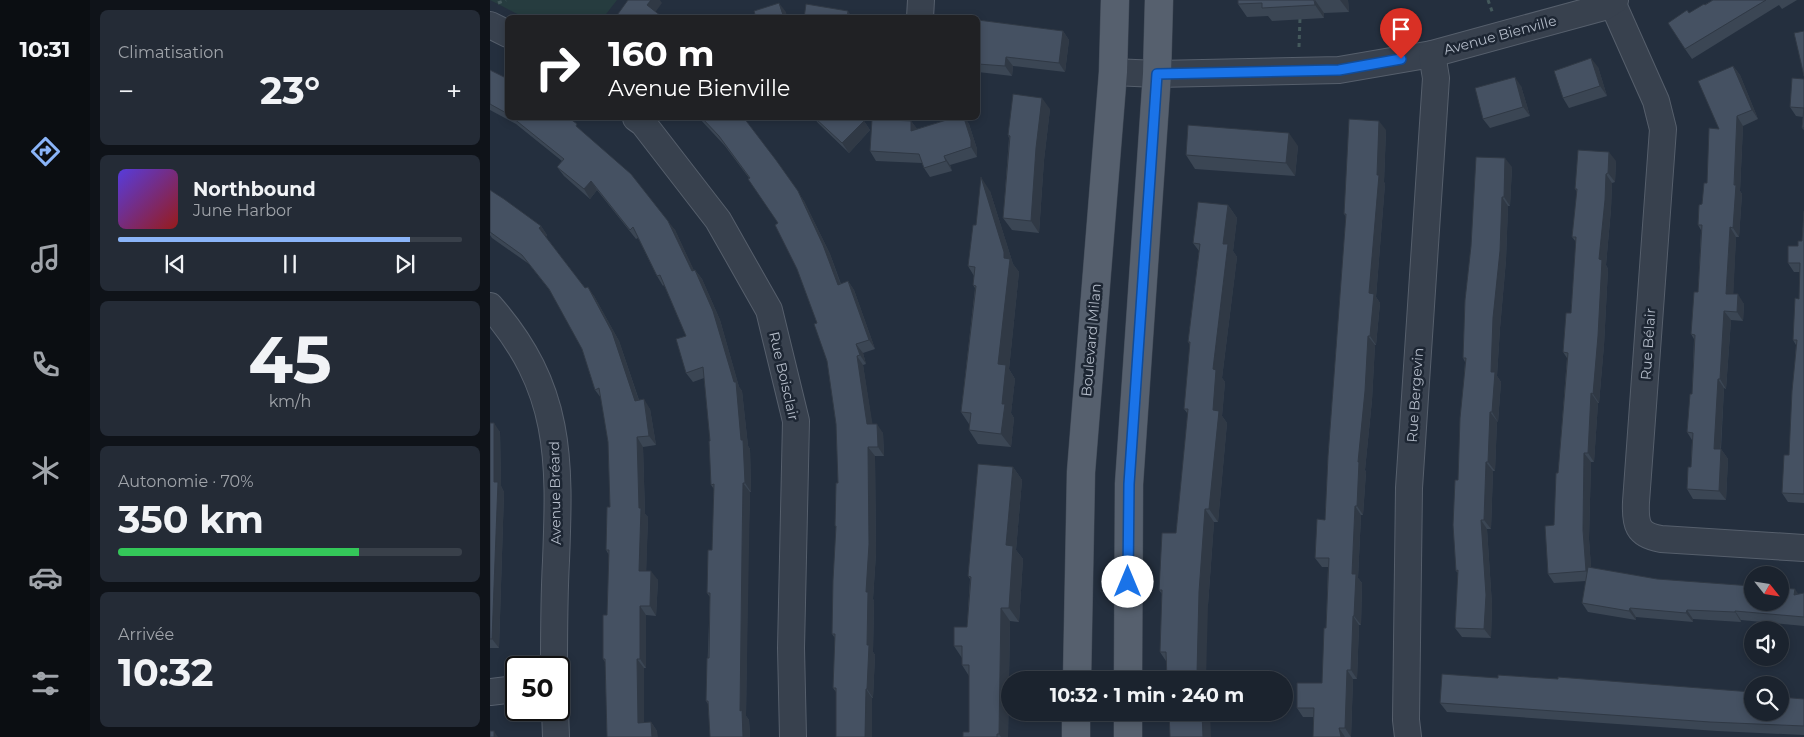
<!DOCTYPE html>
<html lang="fr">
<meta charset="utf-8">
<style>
body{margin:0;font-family:Montserrat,sans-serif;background:#242b36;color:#f1f3f6;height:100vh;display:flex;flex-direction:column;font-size:19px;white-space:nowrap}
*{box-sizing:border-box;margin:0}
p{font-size:16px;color:#a0a4aa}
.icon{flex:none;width:28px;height:28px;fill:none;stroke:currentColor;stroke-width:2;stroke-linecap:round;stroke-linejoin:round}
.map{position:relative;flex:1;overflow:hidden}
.drawer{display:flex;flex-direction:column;gap:10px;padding:10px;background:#0f1319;width:400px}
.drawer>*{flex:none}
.top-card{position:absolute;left:15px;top:15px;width:475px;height:105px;border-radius:8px;box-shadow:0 2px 8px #0003,0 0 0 1px #39404a;background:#202124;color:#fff;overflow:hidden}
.needle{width:32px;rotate:120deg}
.buttons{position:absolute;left:1254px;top:566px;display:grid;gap:10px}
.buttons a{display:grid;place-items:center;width:45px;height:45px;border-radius:50%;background:#1b232e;box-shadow:0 2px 8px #0003,0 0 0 1px #39404a;font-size:25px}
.speed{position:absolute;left:15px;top:656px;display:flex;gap:10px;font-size:25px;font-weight:700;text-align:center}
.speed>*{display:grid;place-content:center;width:65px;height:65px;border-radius:50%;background:#1b232e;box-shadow:0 2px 8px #0003,0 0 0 1px #39404a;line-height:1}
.speed .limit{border:2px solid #111;border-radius:8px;background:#fff;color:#111}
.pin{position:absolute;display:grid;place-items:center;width:42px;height:42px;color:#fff;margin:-51px -21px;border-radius:50% 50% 50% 0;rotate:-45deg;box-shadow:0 0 5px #0007}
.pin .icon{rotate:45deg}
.me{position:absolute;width:55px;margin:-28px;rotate:0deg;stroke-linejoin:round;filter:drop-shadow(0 0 4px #0008)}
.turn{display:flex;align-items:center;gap:18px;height:105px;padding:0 20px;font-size:22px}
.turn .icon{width:65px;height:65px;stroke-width:2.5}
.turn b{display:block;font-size:35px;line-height:42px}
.big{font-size:38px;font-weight:700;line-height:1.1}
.drawer .card{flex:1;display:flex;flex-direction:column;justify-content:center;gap:8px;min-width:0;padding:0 18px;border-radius:8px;background:#242b36}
.drawer .dial{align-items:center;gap:0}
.dial b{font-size:65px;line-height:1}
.song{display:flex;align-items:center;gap:15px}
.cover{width:60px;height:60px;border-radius:8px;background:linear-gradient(135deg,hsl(250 70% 55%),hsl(0 70% 35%))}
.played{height:5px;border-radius:2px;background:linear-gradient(90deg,#8ab4f8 85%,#39404a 85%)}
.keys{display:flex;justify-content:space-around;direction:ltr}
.heat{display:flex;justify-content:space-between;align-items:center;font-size:28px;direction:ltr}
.charge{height:8px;border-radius:4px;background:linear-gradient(90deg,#34c759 70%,#39404a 0)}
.trip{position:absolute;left:511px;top:671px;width:292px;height:50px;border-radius:25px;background:#1b232e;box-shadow:0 2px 8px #0003,0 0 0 1px #39404a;font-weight:700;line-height:50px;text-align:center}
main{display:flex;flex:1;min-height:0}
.menu{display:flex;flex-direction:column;width:90px;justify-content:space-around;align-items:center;background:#0b0e12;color:#a0a4aa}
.menu .icon{width:35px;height:35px}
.menu .active{color:#8ab4f8}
.menu b{font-size:22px;color:#f1f3f6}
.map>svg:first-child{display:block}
.green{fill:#263c3f}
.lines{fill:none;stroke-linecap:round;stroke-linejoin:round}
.minor-casing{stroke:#565f6c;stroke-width:28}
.major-casing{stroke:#414a57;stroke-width:29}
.path{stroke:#44595c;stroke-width:3;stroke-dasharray:4 4;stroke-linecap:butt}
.minor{stroke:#38414e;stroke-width:26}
.major{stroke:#56606e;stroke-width:28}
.wall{fill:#3b4654}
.shaded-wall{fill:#303945}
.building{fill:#455162;stroke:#303945}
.route-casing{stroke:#114b97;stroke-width:12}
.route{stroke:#1a73e8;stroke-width:9}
.labels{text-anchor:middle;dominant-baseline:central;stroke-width:5;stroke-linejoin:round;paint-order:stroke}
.street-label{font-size:14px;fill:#b4bcc9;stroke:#1d2633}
</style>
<main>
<nav class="menu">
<b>10:31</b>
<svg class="icon active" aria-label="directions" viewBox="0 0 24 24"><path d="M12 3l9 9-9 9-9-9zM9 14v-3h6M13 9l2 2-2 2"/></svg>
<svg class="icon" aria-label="music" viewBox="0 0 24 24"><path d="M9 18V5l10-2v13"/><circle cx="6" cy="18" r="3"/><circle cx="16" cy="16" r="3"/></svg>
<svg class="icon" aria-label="phone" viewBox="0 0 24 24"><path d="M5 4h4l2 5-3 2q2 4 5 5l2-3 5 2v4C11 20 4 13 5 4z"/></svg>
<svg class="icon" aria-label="climate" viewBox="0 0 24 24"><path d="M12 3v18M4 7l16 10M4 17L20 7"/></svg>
<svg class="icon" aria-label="car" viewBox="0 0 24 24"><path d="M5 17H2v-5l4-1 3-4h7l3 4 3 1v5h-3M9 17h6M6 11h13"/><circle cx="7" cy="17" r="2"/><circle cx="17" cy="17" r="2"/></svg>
<svg class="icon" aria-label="filters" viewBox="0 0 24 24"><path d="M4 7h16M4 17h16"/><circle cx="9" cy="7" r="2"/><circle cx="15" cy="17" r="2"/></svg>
</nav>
<section class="drawer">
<div class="card"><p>Climatisation</p>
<div class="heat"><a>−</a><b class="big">23°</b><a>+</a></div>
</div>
<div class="card">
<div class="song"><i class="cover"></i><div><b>Northbound</b><p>June Harbor</p></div></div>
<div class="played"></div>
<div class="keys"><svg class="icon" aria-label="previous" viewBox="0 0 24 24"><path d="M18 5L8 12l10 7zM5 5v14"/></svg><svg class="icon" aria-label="pause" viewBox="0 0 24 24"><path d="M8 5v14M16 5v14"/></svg><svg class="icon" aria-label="next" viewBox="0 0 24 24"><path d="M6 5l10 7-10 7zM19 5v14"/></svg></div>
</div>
<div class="card dial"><b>45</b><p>km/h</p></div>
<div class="card"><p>Autonomie · 70%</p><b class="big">350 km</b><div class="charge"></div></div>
<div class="card"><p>Arrivée</p><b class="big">10:32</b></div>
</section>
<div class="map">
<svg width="1314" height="737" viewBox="0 0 1314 737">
<rect width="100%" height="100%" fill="#242f3e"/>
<path class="green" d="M0,0H127L113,18L33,17Z"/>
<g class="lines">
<g class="minor-casing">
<g id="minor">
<path d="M1122,2L1166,101L1173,129L1146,502C1145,524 1147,535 1171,539L1314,548"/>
<path d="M430,18L431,0"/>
<path d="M0,25L18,34"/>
<path d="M623,72L667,74L849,70L942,54L1114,7L1125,0"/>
<path d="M146,118L153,123L228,220L279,310L306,421L301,648L303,737"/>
<path d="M0,306C72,388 70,459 66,561C64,597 64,632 64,668"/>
<path d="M0,692L26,689"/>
<path d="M65,710L66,737"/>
<path d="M918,737L916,720L919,488L946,78L942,54"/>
</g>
</g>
<g class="major-casing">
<g id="major">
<path d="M587,680L591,472L623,72L625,0"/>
<path d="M638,680L639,484L667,74L669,0"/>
<path d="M586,737V712"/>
<path d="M638,737V712"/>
</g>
</g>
<g class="path">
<path d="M998,0L1003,14"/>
<path d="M8,3L16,0"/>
<path d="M809,47L810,18"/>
</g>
<use href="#minor" class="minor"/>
<use href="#major" class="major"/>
</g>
<g class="wall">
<path d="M748,0H858L859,12L834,13V18L782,21L778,16L757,17L748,4Z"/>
<path d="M1223,0H1307L1292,9L1289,5L1202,59L1195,49L1199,13Z"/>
<path d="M488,20L573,31L579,40L575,72L523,66L522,76L488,72Z"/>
<path d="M1243,66L1250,75L1268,119L1253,126L1250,191L1252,194L1249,237H1246L1243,294L1254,304L1253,321L1241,320L1236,389L1234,388L1231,449L1238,459L1236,500L1203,499L1197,489L1201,467L1202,440L1197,432L1202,394L1204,339L1201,334L1208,292L1211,230L1208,225Z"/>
<path d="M1108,67L1117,96L1079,108L1073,98Z"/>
<path d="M0,70L18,79V118H79L185,230L204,271L205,270L212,279L230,320L249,387L252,391L258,446L260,449L261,492H260L258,559L256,716L259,720L260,737H220L218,704L216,701L220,597L217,593L222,550L224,489L221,485L220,441L214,378L203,382L196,373V336L174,285L173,286L167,276L148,238L146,239L107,190L100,199L74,176L67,167L72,161L26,124L0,110Z"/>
<path d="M1314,79V130L1312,128L1313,117L1306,116L1300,107Z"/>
<path d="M1031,86L1040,116L1000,128L993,119Z"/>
<path d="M560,109L554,160L549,233L522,230L513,218L519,138L518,135Z"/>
<path d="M209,118H254L314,201L340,254L351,284L358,281L364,290L385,349L373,353L376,364L373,365L382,424L393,433L394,456H385L386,553L383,599L384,601L383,652L385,655L383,698L346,692L343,688L345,638L342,634L346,527L345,526L348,483L346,424L337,361L327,323L307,269L288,223L259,178L235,146Z"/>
<path d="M324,118H370L374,121L380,130L359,153L328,123Z"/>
<path d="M463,118H475L479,124L487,149V157L460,165L462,171L440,177L434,168L432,163L386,161L380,151L421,121L427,129Z"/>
<path d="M896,130L894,182L895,184L886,297L890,303L886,345H885L882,400L875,470L876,472L873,515H871L868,578L872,583L871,625H869L867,679H863L861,737H823V717H813L807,708L832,683L836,628L838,567H832L825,558L835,520L856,217L854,214Z"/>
<path d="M808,146L805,176L705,169L696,155Z"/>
<path d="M1126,161L1125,182L1122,183L1121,209L1116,265L1118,269L1114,345L1109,403H1108L1104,462H1101L1099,539L1101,568L1167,579L1309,594L1314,593V626L1251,620V622L1203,619V622L1146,617V620L1098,612L1092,603L1096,581L1064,583L1058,574L1064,525L1077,358L1073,352L1081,313L1086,242L1082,237L1087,192L1085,189Z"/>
<path d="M1022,167L1020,206H1018L1016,260L1010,328L1007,376L1011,382L1008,422L1007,421L1005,471H1003L1001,529H997L1002,605L1001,638L972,637L965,628L968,573L966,571L968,480L975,362L973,358L975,300Z"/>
<path d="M0,190L51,226L57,235L56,237L95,288L104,296L129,341L149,400L160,409L166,445L153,447L155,514L158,517L156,571L168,580L166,616L156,615V668H154V722H161L167,731L117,737L115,662L113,659L117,615L119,555L116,550L120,507L118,442L111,398L105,390L92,349L61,292L39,264L2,238L0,235Z"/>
<path d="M500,191L523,264L529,272L519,369L525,379L521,413L524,418L521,447L488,444L479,430V424L471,412L485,288L483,285L484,276L478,266L486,225Z"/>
<path d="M738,205L747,218L743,251L747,257L732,378L735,382L732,416L737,423L728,522H724L718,605L676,661L670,652L672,594L669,590L686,533L698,414L694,409L700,345L698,342L709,251L703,243Z"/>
<path d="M1314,211V503L1298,502L1292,493L1299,455L1306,345L1303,340L1309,299L1310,272H1304L1298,263L1308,246L1312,241Z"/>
<path d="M0,423L10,432L11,486L14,492L9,648H0Z"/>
<path d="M523,467L532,480L526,550L533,559L529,622L520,621L518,737H473L479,732V676L472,665V658L464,646L477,627L480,579L478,576Z"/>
<path d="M1314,699V735L1227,731L957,712L950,703L1262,712Z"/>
</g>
<g class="shaded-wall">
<path d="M161,0H170L172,3L164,14L157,5Z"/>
<path d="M825,0L834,13V18L825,5Z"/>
<path d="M850,0H858L859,12Z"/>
<path d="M289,3L296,12L297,18H294Z"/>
<path d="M358,11L363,18H357Z"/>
<path d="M573,31L579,40L575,72L569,63Z"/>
<path d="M516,57L523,66L522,76L515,66Z"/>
<path d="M1101,58L1108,67L1117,96L1110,86Z"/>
<path d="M1243,66L1250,75L1268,119L1262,110Z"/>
<path d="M1025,77L1031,86L1040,116L1033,107Z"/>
<path d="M552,98L560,109L554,160L549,233L541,221L546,148Z"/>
<path d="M1247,116L1253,126L1250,191L1252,194L1249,237L1243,228Z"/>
<path d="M474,118H475L479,124L487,149V157L481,147Z"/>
<path d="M374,121L380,130L359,153L352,143Z"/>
<path d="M421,121L428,130L421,131Z"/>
<path d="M889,121L896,130L894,182L895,184L886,297L890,303L886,345L880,336L879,293L887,175Z"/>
<path d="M799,133L808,146L805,176L796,163Z"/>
<path d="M1119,152L1126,161L1125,182L1118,173Z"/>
<path d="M454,156L460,165L462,171L456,161Z"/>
<path d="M1015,158L1022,167L1020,206L1014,197Z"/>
<path d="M286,160L314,201L340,254L354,294L348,285Z"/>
<path d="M1116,174L1122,183L1121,209L1116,265L1118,269L1114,345L1109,403L1103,394L1109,259Z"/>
<path d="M491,177L500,191L523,264L529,272L519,369L525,379L521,413L524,418L521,447L511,434L512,404L508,364L514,258Z"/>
<path d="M101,181L107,190L100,199L94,189Z"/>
<path d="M1012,197L1018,206L1016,260L1010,328L1007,376L1011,382L1008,422L1002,412L1001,372L1003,318Z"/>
<path d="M738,205L747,218L743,251L747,257L732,378L735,382L732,416L737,423L728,522L719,509L723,410V369L733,244Z"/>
<path d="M178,221L185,230L209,281L202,271Z"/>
<path d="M51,226L57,235L56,237L49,228Z"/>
<path d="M1240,227L1246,237L1243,303L1236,294Z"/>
<path d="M205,270L212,279L230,320L249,387L252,391L258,446L260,449L261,492L255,483L251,440L244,382Z"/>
<path d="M358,281L364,290L385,349L379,340Z"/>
<path d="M98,287L104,296L129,341L152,410L145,401Z"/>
<path d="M1248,294L1254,304L1253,321L1247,312Z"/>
<path d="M1234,311L1241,320L1236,389L1230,379Z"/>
<path d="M878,336L885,345L882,400L875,470L876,472L873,515L867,506L868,462Z"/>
<path d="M366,344L373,353L376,364L370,355Z"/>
<path d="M367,356L373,365L384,433L377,424Z"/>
<path d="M1228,379L1234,388L1230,458L1224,449Z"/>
<path d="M1101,393L1108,403L1104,462L1098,453Z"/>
<path d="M154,399L160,409L166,445L159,436Z"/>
<path d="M1000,412L1007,421L1005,471L998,462Z"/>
<path d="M4,423L10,432L11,486L14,492L9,648L2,639L4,482Z"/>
<path d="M387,424L393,433L394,456L388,447Z"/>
<path d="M147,437L153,447L155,514L158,517L156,580L149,571V508Z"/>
<path d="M378,447L385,456L386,553L383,599L384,601L383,652L385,655L383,698L377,689L376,592Z"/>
<path d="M1231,449L1238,459L1236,500L1229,491Z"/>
<path d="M1094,453L1101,462L1099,539L1102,580L1096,571L1093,530Z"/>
<path d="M996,462L1003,471L1001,529L994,520Z"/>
<path d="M523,467L532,480L526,550L533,559L529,622L519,608L516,545Z"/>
<path d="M253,483L260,492L256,716L259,720L260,737H253L250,711Z"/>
<path d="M865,506L871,515L868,578L872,583L871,625L864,616L862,574Z"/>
<path d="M715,509L724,522L718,605L716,680H710L707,673L709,592Z"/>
<path d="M991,520L997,529L1002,605L1001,638L994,629Z"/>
<path d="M161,571L168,580L166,616L160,606Z"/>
<path d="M1305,589L1311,598L1304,595Z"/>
<path d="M150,606L156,615V668L150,659Z"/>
<path d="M511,608L520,621L518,737H511L509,734Z"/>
<path d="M1140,608L1146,617V620L1139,611Z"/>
<path d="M1197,610L1203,619V622L1196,613Z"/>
<path d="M1245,611L1251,620V622L1245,612Z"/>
<path d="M863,616L869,625L867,679L861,670Z"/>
<path d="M147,659L154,668V732L148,723Z"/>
<path d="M857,670L863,679L861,737L855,728Z"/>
<path d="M376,689L382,698V737H375Z"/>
<path d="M712,712H720L721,737H713Z"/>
<path d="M161,722L167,731L168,737H162Z"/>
<path d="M849,728L855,737H851Z"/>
<path d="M4,731L8,737H4Z"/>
</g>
<g class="building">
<path d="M138,0H161L157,5L171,16L169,18H125Z"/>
<path d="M748,0H824L825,5L772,8V3L748,4Z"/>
<path d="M1223,0H1276L1195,49L1178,23L1197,10L1199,13L1214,4L1215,5Z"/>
<path d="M289,3L294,18H266L264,11Z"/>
<path d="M316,4L358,11L357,18H314Z"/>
<path d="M488,20L573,31L569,63L516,57L515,66L488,64Z"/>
<path d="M1314,31V76L1304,33Z"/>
<path d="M1101,58L1110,86L1073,98L1064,71Z"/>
<path d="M1243,66L1262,110L1247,116L1244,185H1246L1243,228L1240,227L1236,294H1248L1247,312L1234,311L1230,379H1228L1224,449H1231L1229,491L1197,489L1198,467H1201L1203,433L1197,432L1200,394H1202L1205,335L1201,334L1204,292H1208L1212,225H1208L1209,205L1212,204L1214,183H1217L1219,128L1229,129L1208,81Z"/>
<path d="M0,70L18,79V114L0,104Z"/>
<path d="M1025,77L1033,107L993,119L985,88Z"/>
<path d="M1302,78L1314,79V128H1312L1314,108L1300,107Z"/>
<path d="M523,94L552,98L546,148L541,221L513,218L520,136L518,135Z"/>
<path d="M23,118H79L87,124L86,126L141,174L178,221L202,271L205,270L223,311L244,382H246L251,440H253L255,483H253L252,550L250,711L252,710L253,737H220L218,701H216L217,658H219L220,593H217L218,550H222L224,484L221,485L219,441H220L213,367L196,373L186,339L196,336L170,275L167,276L143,227L140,230L101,181L94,189L67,167L74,159Z"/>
<path d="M212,118H254L286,160L308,191L333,245L348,285L358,281L379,340L366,344L370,355L367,356L377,424H387L388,447H378L379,544L376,592H378L377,645H379L377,689H376L375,737H346V688H343L345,634H342L343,580L346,526H345L346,483H348L346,424L337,361L324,324L327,323L307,269L285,225L288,223L258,179L260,178L229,136Z"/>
<path d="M325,118H370L374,121L352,143Z"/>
<path d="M463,118H474L481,140V147L454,156L456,161L434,168L429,154L380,151L382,119L421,121V131Z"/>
<path d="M859,119L889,121L887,175H889L879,293L884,294L880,336H878L875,391L868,462H869L867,506H865L862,574H866L864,616H863L861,670H857L855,728H849L851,737H823L824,708H807V683H832L834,628H836L839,558H825L827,519L835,520L838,456L856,214H854Z"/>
<path d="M698,125L799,133L796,163L696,155Z"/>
<path d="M1088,150L1119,152L1118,173L1116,174L1115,200L1109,259L1112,260L1108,336L1103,394L1101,393L1098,453H1094L1093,530L1096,571L1058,574L1055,526L1064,525L1066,473H1068L1078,353L1073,352L1076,313H1081L1086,237H1082L1087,189H1085Z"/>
<path d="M986,157L1015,158L1014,197H1012L1010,251L1003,318L1001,372H1005L1002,412H1000L998,462H996L994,520H991L996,595L994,629L965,628L968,570L966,571L963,525L965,480H968L970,418L976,358H973L975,300L981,246Z"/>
<path d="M491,177L514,252V258L520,259L508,364L516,365L512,404H515L511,434L479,430L481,413L471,412L486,286L483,285L485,267L478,266L483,225H486Z"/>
<path d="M0,190L14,199L51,226L49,228L95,288L98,287L122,332L145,401L154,399L159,436L147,437L149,508H151L149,571H161L160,606H150V659H147L148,723L161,722L162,737H117L115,659H113V615H117L119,550H116L117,507H120L118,442L109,388L105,390L92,349L59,289L32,255L0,232Z"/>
<path d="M708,202L738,205L733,244H738L723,369L726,370L723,410L729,411L719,509H715L709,592L707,673H710V680H677L676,652H670L672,590H669L672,533H686L698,409H694L700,342H698L710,244L703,243Z"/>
<path d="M1314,211V494L1292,493L1294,455H1299L1302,391L1307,340H1303L1305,298L1309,299L1310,263H1298V246H1308V241H1312Z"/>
<path d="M0,423H4V482H8L2,639H0Z"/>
<path d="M488,464L523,467L516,545L523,546L519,608H511L509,734H507V737H473V732H479V665H472V646H464V627H477L481,577L478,576Z"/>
<path d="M1098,567L1167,579L1262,586V602H1290V588L1305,589L1304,595L1314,593V617L1245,611V612L1197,610L1196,613L1140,608L1139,611L1092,603Z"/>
<path d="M952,674L1008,678V675L1068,679V677L1262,692V712H1290V697L1314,699V726L1220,722L950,703Z"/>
<path d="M679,712H712L713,737H680Z"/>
<rect x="0" y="731" width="4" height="6"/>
</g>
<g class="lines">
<g class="route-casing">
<path id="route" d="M638,582L639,484L667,74L849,70L911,59"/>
</g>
<use href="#route" class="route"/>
</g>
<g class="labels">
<g class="street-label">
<text transform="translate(1010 35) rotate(-15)">Avenue Bienville</text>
<text transform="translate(601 340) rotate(-85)">Boulevard Milan</text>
<text transform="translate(1158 344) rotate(-86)">Rue Bélair</text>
<text transform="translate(294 376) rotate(77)">Rue Boisclair</text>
<text transform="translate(925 395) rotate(-86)">Rue Bergevin</text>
<text transform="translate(65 493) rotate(-91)">Avenue Bréard</text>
</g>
</g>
</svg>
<div class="buttons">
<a><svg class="needle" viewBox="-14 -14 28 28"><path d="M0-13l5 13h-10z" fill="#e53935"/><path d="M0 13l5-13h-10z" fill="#a0a4aa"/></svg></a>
<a><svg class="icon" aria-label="sound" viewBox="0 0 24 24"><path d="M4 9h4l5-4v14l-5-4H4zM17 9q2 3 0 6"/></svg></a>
<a><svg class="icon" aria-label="search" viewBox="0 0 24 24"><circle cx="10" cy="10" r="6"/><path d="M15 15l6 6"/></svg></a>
</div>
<div class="speed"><div class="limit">50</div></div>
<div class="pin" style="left:911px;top:59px;background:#d93025"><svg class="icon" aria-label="arrive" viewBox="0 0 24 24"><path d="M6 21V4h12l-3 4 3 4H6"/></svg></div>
<svg class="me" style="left:638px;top:582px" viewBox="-20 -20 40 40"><circle r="19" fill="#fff"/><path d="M0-13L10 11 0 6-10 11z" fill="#1a73e8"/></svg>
<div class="trip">10:32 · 1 min · 240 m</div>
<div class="top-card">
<div class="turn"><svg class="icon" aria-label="right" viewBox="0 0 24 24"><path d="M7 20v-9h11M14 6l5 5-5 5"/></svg><div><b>160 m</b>Avenue Bienville</div></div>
</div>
</div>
</main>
